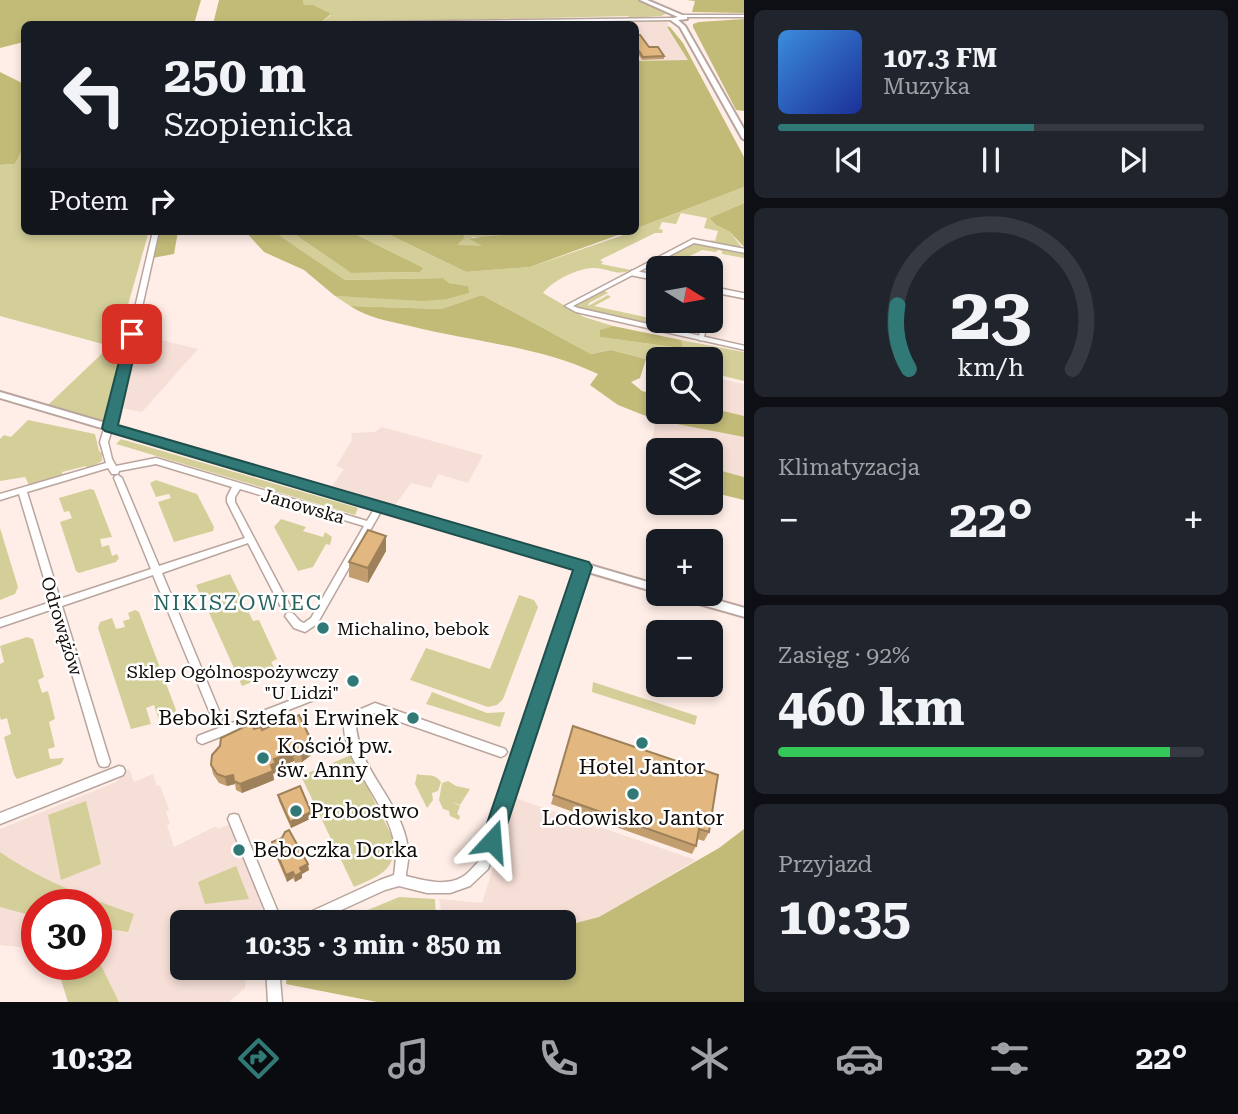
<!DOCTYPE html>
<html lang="pl">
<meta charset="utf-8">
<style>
body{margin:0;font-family:"Roboto Serif",serif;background:#20242c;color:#f1f3f6;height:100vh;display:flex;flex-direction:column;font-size:26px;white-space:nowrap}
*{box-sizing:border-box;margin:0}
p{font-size:23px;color:#9ea1a6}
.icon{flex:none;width:38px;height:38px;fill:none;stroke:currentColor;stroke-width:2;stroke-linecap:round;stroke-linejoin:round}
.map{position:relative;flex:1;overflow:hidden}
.side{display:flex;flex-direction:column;gap:10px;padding:10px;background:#0d0f14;width:494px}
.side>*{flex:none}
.guide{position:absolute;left:21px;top:21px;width:618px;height:214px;border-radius:10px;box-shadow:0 4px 10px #0003;background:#171b24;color:#f1f3f6;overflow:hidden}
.needle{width:46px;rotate:101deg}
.controls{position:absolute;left:646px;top:256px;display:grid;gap:14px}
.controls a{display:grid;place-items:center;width:77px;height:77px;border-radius:10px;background:#171b24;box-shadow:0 4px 10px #0003;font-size:35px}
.speed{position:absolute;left:21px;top:889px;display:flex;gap:14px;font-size:35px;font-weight:700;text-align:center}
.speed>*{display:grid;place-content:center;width:91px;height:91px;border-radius:50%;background:#171b24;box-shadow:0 4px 10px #0003;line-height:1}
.speed .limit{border:10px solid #d22;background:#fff;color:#111}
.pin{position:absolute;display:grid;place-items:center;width:60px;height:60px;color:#fff;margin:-30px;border-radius:14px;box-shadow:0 4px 10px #0006}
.me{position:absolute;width:77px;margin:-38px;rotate:19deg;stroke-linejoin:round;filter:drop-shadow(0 0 5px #0008)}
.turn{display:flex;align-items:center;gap:24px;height:147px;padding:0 28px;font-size:32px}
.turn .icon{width:91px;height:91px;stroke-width:2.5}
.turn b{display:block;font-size:49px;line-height:60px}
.then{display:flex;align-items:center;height:66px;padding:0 28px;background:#0003;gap:14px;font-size:26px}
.big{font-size:52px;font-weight:700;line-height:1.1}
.side .card{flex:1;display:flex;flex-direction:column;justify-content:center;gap:10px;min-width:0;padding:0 24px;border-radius:10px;background:#20242c}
.side .dial{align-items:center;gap:0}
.dial svg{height:182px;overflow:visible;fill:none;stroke:#363941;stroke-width:7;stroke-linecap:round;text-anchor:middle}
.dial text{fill:#f1f3f6;stroke:none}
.song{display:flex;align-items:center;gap:21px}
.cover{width:84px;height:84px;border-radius:10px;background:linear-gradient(135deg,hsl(210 70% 55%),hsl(230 70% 35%))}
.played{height:7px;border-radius:4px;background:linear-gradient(90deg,#307976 60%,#363941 60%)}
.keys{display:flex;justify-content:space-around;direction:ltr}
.heat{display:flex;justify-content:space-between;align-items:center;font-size:38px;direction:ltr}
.charge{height:10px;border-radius:5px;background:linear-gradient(90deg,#34c759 92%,#363941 0)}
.trip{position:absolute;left:170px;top:910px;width:406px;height:70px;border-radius:10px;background:#171b24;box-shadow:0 4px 10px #0003;font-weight:700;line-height:70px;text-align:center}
.tab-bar{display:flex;height:112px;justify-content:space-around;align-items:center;background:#090b0e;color:#9ea1a6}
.tab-bar .icon{width:49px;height:49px}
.tab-bar .active{color:#307976}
.tab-bar b{font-size:32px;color:#f1f3f6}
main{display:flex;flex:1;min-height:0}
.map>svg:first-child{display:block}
.built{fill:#f6dfd6}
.green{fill:#d4cf99}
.forest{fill:#c2bb78}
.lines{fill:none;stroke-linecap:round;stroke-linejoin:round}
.pedestrian-casing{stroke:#b9a59d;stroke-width:8}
.minor-casing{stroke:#b9a59d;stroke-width:3}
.tertiary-casing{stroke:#b9a59d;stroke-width:4}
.pedestrian{stroke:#fff;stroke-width:5}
.minor{fill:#fff;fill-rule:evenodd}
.tertiary{fill:#fff;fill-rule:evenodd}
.wall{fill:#c29e6e}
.shaded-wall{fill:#9e815a}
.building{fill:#e2b880;stroke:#9e815a;stroke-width:2}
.route{fill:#307976;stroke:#1f4f4d;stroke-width:2}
.poi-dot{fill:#307976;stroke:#fff;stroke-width:2.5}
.labels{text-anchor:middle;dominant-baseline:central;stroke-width:5;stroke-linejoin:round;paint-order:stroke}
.street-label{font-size:18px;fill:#120b08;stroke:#fff}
.poi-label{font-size:18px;fill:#120b08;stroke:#fff;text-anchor:start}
.quarter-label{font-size:21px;letter-spacing:2px;fill:#296360;stroke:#fff}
.near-poi-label{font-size:21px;fill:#120b08;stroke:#fff;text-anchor:start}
</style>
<main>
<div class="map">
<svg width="745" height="1002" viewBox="0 0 745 1002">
<rect width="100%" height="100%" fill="#ffeee7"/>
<g class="built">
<path d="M586,21H666L670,27L667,28L689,61H635V24H587Z"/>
<path d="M155,314L153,338L198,349L142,412L122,408L139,316Z"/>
<path d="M711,377L744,384V416L711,408Z"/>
<path d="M656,420L744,437V477L711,468L710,450H658V454L655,453L658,441L652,440Z"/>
<path d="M382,427L483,455L468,483L438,474L431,488L411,483L395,505L332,486L344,469L336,466L352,440L351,433L375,432Z"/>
<path d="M129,769L134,782L153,774L157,786L160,785L169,810L166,812L170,824L167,825L174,847L216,826L218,829L232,823L262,905L259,922H182V968H246L245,988L229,1002H119L96,955V905H37V949L0,945V829L116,782Z"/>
<path d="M515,798L696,860L599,917L564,926V922H443L439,899L482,903Z"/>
</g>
<g class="green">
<path d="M303,0H639L668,13L661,16L628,18H625L630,16L320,23L331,15L304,5Z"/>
<path d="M24,146V231H149L122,326L128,336L110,415L105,420H95L48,405L110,346L0,316V165L15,164Z"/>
<path d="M744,187V203L709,218L716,225L730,232L744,250L712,243L710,240L715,241L718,231L704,228L707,218L681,213L676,224L662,222L659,229L663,230L662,233H655L600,260L603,262L601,264L631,270C617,277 607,267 592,268C577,269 553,280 543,293L584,317L613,326L601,330V337L680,348L683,346L681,340L744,352V381L711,373L710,359H658V362L611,350L591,354L482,295L441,309L350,306L335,296L448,299L468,293V286L449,283L443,278L345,280L273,231H290L351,273L420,272L424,268L349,231H382L466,272L530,267L635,231V229Z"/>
<path d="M571,231L566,235L546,232L517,237H471L483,246H456L463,232Z"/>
<path d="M696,242L744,253V258L722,254V251L718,250L716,252L702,250L676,263L673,261L677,258L672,261L666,258Z"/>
<path d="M603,290L608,293L589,303L588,306L608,295L611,297L594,306L682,325L681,328L687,331L667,326L666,329L575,308V305Z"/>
<path d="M28,420L95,434L99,451L102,453V461L87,469L86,466L62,472L63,476L29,485L25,477L0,481V439L4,435L11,437Z"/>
<path d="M125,435L360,504L359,506L123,437Z"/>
<path d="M121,439L358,508L355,515L116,444Z"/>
<path d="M156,480L197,494L214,527L213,531L174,542L158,502L171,498L169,494L156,497L150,483Z"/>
<path d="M90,489L94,490L112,537L100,539L102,547L109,545L112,556L117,554L119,558L116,562L79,573L76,571L60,522L72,518L69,511L64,512L59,498Z"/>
<path d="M281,519L306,527L303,531L323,537L325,532L332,537L330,545L326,544L313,567L298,571L274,527Z"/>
<path d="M0,528L18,587L15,594L0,600Z"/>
<path d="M230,574L253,621L259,620L277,659L271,662L277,673L263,678L260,670L250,674L252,682L242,686L206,606L218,603L215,596L202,599L196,585Z"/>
<path d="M519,595L534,600L538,607L503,699L497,705L488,707L410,680L426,648L490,669Z"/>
<path d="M135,610L139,612L176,710L173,715L159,720L154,705L146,708L151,724L131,729L98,628L100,622L112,618L116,629L125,627L123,621L130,619L128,613Z"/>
<path d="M27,637L33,639L44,677L38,680L42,693L48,691L55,719L49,722L55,747L48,749L50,759L64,758L61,764L17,779L14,775L4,737L11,734L7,718L1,720L0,717V664L4,662L0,646Z"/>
<path d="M593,682L697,716L695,725L592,692Z"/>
<path d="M432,692L487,713L505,712L500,727L426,704Z"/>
<path d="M351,755L394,840C397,871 378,876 354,887L301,776Z"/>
<path d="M417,774C426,777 434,772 441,782L438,791L432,793L433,800L427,808L415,784Z"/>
<path d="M448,781L456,786L470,789L460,805L452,802L460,806L457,814L460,816L459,820L450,816L449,811L443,809L439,800L442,783Z"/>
<path d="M86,801L101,864L61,880L48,815Z"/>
<path d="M0,852C40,880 88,898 134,914L128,932L96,927V905H37V917L0,907Z"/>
<path d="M236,866L249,899L205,904L198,882Z"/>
<path d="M399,897L435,899L436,922H339Z"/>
<path d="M96,955L119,1002H68L56,964H96Z"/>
</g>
<g class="forest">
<path d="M0,0H201L194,24H24V42L0,48Z"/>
<path d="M219,0H303L304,5H313L331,14L320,23L213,24Z"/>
<path d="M686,0H744V13L692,12L695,1Z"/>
<path d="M744,19V111L736,110L693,27V24L699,22Z"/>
<path d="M667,27H670L683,43L744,157V187L635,229V61L688,60Z"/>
<path d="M0,72L24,84V146L15,164L0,165Z"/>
<path d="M744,203V247L730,232L716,225L709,218Z"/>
<path d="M159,231H178L174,254L152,258Z"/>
<path d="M245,231H273L345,280L443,278L449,283L468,286L469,293L448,299L423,301L335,296L304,270L264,252Z"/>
<path d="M290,231H349L424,268L420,272L351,273Z"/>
<path d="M382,231H484L463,232L464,238L457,245L482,246L470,239C477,235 553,233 566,235L571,231H629L530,267L466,272Z"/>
<path d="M482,295L591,354L611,350L646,359L640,378L631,382L642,391L658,395V411H710L711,408L744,416V437L656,420L618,405L590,385L598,374C539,346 473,342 410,326C389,321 368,318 350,306L441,309Z"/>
<path d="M613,326L681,340L683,346L680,348L600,337V330Z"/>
<path d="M711,468L744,477V500L711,492Z"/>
<path d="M744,829V1002H377L286,984L288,968H564V926L599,917L719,848Z"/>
</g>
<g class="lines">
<g class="pedestrian-casing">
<g id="pedestrian">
<path d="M633,273L658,278"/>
<path d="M710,289L745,296"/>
<path d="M710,304L715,290"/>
<path d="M701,338L706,320"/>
</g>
</g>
<g class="minor-casing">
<g id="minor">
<path d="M682,15H745V17H680Z"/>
<path d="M675,18L673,20L371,24H310L312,23Z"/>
<path d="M153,231H159L122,397L108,442L112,459L116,466L156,458L367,521L377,504H383L384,506L317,624L305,632L294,628L285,616L287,613C295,610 296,621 304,623L311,618L364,526L240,489L235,497V502L290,606L288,609L285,610L282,609L248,543L162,573L222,718L221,721L217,723L213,721L212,718L153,575L62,606L110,762L108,766L104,767L100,766L98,762L53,609L0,627V619L51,602L19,494L0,500V494L106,463L100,442L114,397ZM156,464L232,487L227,497V502L245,538L159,566L122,478L118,475L115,476L114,478L151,569L60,599L27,492L108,468L112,474H118L119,471Z"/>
<path d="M693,239L745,249V253L694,243L573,306L578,308L745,346V350L576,312L565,306Z"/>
<path d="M583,563L586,565L588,567L488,869L470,886L450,893H427L399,886L385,890L315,922H295L297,918L380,880L394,875C396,862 397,850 393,837C385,801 336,753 345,716L375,703L505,749L507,752L505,755L501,757L375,713L355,721C357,735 359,747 365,759C380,791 410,821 408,859C408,865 406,870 406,876C422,880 446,887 462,877C468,874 474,866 479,861L578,567L580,565Z"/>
<path d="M315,691L319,692L320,695L319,698L202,744L198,742L197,739L198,736Z"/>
<path d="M119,766L123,767L125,771L123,775L0,824V813Z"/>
<path d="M234,814L238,815L282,922H270L228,819L230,815Z"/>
<path d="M266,968H279L282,1002H268Z"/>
</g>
</g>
<g class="tertiary-casing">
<g id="tertiary">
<path d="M640,0H647L687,17V19L678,20L685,26L745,131V140L742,138L680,27L669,19L678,17Z"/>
<path d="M0,392L658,585L659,593L0,398Z"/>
<path d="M669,593H692L745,608V617L671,596Z"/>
</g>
</g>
<use href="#pedestrian" class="pedestrian"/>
<use href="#minor" class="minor"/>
<use href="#tertiary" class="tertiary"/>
</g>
<g class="wall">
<path d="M635,35L649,47L664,56V59L642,60L635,49Z"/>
<path d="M386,551L368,583L349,577V562Z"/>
<path d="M293,718L313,744L314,753L302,762L295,763L294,761L277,768V772L273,774L274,780L242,793L236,790L235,784L227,786L219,783L213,774L211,765L254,729L262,730Z"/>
<path d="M573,726L709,832L704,841L697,839L696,846L692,854L551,804Z"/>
<path d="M278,795L312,818L291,828L279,801Z"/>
<path d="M272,842L309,870L302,874V878L295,882L293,878L287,882L273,849Z"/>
</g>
<g class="shaded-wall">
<path d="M386,536V551L368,583V568Z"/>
<path d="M313,744L314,753L302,762L301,753Z"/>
<path d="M293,752L294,761L277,768V772L273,774L274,780L242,793L240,784L274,759Z"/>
<path d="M233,775L235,784L227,786L225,777Z"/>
<path d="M311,812L312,818L291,828L290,822Z"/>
<path d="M308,864L309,870L302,874V878L295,882V876L300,868Z"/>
<path d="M293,872V878L287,882L286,875Z"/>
</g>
<g class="building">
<path d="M635,35H640L649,47H658L664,56L643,57L635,45Z"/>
<path d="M368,530L386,536L368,568L349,562Z"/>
<path d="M292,715L293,718L299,715L313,744L301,753L294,754L293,752L274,759L276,763L271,765L273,771L240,784L234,781L233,775L225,777L217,774L211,765L212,755L220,746L221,738L252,723L254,729L261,727L262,730Z"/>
<path d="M573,726L718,775L709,832L699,829L696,846L553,795Z"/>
<path d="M300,786L311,812L290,822L278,795Z"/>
<path d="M289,830L308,864L300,868L302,872L295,876L293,872L286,875L272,842L282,838L285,832Z"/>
</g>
<path class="route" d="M132,330L139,334L118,425L589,562L592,567L499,849L492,852L484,849L481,841L573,570L105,431L102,428L126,334Z"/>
<g class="poi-dot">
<circle cx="323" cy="628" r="7"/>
<circle cx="353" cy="681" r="7"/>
<circle cx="413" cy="718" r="7"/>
<circle cx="642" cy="743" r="7"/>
<circle cx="263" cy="758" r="7"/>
<circle cx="633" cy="794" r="7"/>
<circle cx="296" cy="811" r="7"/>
<circle cx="239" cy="850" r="7"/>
</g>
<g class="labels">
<g class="street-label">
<text transform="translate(303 506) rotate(16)">Janowska</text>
<text transform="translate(62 626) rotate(73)">Odrowążów</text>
</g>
<g class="poi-label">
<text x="337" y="628">Michalino, bebok</text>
<text x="339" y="671" text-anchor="end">Sklep Ogólnospożywczy<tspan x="339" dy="21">"U Lidzi"</tspan></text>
</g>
<g class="quarter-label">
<text x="238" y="603">NIKISZOWIEC</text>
</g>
<g class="near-poi-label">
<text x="399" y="718" text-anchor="end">Beboki Sztefa i Erwinek</text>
<text x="277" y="746">Kościół pw.<tspan x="277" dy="24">św. Anny</tspan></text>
<text x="642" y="767" text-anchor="middle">Hotel Jantor</text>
<text x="310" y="811">Probostwo</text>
<text x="633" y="818" text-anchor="middle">Lodowisko Jantor</text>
<text x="253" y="850">Beboczka Dorka</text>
</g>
</g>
</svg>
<div class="controls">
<a><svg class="needle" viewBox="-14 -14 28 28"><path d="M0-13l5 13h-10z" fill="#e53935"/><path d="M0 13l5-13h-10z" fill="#9ea1a6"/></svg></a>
<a><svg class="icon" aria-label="search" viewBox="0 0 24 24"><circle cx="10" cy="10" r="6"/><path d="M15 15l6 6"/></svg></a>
<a><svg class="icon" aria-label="layers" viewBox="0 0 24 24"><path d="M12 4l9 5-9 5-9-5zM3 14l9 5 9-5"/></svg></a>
<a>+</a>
<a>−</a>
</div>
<div class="speed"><div class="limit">30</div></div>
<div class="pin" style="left:132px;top:334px;background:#d93025"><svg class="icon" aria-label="arrive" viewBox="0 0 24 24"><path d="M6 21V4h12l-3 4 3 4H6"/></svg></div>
<svg class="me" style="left:492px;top:841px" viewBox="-20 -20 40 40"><path d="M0-17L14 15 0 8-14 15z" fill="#307976" stroke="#fff" stroke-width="4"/></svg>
<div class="trip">10:35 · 3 min · 850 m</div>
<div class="guide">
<div class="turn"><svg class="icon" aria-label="left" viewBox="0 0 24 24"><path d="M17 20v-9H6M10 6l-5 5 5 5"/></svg><div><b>250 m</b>Szopienicka</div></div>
<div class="then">Potem<svg class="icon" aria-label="right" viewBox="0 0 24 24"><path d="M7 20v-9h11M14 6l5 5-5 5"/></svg></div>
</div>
</div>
<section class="side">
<div class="card">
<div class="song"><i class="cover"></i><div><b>107.3 FM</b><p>Muzyka</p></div></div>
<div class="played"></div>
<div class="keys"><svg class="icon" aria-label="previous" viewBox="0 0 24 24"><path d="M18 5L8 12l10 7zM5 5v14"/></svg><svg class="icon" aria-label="pause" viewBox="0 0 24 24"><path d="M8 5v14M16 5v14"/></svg><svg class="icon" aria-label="next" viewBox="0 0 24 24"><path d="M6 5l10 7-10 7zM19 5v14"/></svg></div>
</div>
<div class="card dial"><svg viewBox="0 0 100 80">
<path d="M14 69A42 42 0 1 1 86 69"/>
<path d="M14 69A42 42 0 0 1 9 41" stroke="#307976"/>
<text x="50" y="56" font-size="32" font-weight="700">23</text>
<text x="50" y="72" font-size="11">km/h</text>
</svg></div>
<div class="card"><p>Klimatyzacja</p>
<div class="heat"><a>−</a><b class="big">22°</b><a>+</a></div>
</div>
<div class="card"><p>Zasięg · 92%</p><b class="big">460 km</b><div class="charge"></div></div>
<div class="card"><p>Przyjazd</p><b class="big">10:35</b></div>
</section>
</main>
<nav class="tab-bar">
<b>10:32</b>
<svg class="icon active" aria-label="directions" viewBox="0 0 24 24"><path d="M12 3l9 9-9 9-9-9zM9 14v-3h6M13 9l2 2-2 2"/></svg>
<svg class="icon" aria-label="music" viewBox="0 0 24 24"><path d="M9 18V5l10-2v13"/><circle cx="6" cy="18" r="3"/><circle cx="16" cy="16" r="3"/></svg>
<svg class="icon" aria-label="phone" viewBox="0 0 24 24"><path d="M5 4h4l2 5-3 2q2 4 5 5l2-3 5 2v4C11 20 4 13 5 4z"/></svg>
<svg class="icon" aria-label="climate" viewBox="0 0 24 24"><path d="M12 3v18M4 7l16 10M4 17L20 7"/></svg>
<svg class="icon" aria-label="car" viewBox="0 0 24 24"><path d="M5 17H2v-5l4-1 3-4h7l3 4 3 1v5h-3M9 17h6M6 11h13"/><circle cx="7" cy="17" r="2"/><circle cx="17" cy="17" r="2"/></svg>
<svg class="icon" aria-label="filters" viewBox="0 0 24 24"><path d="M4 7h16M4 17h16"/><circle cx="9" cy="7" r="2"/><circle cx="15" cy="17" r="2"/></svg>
<b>22°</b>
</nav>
